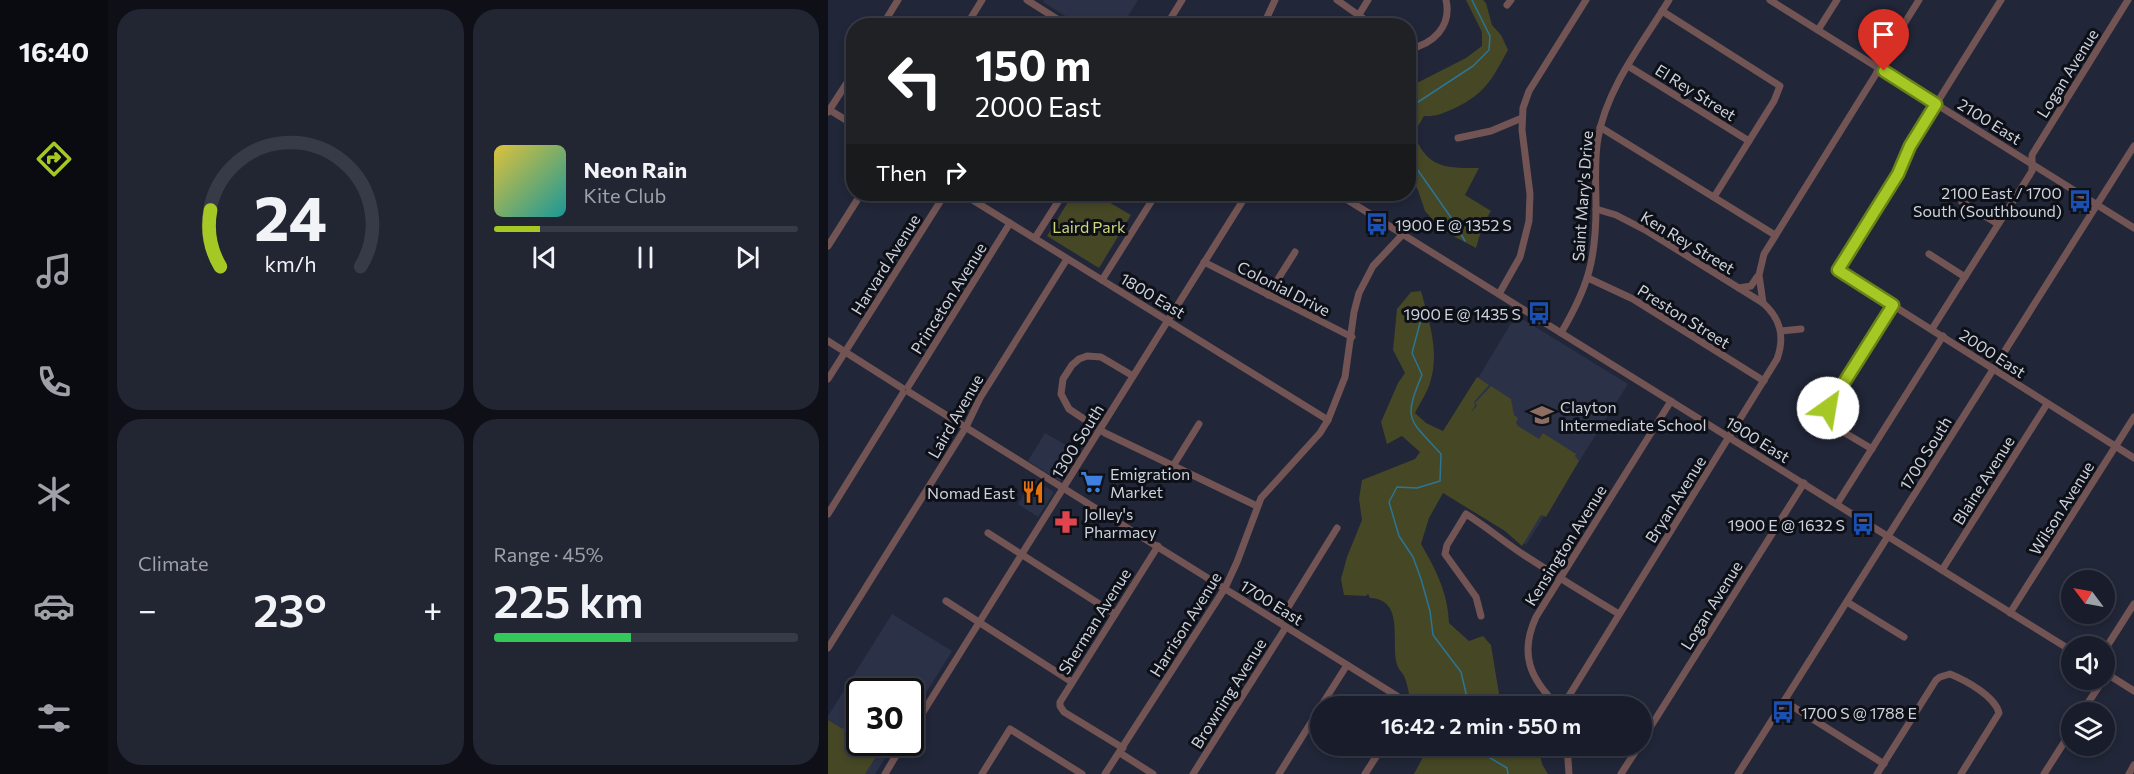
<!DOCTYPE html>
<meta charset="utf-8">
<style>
body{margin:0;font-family:Commissioner,sans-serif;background:#222532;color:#f1f3f6;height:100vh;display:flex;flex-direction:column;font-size:22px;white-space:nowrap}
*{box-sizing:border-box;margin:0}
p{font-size:20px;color:#9fa1a8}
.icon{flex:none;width:33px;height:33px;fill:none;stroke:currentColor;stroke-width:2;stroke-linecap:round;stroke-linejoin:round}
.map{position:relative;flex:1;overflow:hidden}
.side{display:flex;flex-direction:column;gap:9px;padding:9px;background:#0e0f17;width:720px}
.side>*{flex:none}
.top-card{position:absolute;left:18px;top:18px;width:570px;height:183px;border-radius:24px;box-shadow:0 3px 9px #0003,0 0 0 2px #373a47;background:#202124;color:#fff;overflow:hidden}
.needle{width:39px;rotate:302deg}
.tools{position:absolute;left:1233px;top:570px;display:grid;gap:12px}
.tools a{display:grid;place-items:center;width:54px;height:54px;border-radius:50%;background:#191c2a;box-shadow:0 3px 9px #0003,0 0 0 2px #373a47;font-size:30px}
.speed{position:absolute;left:18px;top:678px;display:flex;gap:12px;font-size:30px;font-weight:700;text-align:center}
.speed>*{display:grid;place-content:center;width:78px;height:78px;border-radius:50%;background:#191c2a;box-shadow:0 3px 9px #0003,0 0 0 2px #373a47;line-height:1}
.speed .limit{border:3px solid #111;border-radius:9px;background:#fff;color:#111}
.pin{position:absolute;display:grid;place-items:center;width:51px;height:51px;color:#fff;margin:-62px -26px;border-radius:50% 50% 50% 0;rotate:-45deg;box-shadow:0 0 6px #0007}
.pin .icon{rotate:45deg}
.me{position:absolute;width:66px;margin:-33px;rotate:32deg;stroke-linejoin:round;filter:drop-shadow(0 0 4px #0008)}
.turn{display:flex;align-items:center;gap:21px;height:126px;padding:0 30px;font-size:27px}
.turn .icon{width:78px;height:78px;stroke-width:2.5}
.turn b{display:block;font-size:42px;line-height:51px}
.then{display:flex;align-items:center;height:57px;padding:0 30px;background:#0003;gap:12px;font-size:22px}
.big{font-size:45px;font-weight:600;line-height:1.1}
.side .tile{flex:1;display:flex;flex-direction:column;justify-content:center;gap:9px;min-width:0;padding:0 21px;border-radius:24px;background:#222532}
.side .dial{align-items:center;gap:0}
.dial svg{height:156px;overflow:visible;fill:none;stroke:#373a47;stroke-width:7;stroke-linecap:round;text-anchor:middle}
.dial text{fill:#f1f3f6;stroke:none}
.song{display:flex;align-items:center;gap:18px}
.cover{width:72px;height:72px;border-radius:9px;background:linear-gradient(135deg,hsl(50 70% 55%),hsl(180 70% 35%))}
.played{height:6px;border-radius:3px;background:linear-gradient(90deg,#a5c824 15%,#373a47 15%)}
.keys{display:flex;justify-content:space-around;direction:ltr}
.heat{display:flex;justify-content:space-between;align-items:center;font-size:33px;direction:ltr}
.charge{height:9px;border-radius:4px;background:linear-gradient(90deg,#34c759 45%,#373a47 0)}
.side .tiles{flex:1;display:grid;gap:9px;grid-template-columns:repeat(2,1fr)}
.trip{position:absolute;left:482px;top:696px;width:342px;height:60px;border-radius:30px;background:#191c2a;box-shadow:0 3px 9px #0003,0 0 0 2px #373a47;font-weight:600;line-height:60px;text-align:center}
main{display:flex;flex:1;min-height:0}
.tab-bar{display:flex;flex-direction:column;width:108px;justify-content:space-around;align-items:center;background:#0a0b11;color:#9fa1a8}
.tab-bar .icon{width:42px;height:42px}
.tab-bar .active{color:#a5c824}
.tab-bar b{font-size:27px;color:#f1f3f6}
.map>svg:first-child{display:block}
.built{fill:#2b3248}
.green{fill:#454725}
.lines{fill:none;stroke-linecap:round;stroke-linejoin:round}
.stream{stroke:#2c7596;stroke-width:1.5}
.minor{stroke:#715453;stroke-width:7}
.route-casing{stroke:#6b8217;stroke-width:15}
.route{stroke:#a5c824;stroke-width:10}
.labels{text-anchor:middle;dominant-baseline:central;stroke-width:6;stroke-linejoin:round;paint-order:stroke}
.street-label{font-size:16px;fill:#ced2dd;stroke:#0d1017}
.poi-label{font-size:16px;fill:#ced2dd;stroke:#0d1017;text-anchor:start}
.park-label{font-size:16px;fill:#d1d77a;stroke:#0d1017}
</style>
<main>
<nav class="tab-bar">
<b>16:40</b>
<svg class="icon active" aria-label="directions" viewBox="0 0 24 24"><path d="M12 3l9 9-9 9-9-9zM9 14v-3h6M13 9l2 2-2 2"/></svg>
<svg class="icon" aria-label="music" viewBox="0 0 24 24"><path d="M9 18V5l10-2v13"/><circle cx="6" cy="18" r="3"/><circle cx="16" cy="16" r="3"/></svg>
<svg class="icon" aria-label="phone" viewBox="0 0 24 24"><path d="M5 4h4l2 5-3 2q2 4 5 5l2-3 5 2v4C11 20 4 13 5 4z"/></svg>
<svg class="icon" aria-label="climate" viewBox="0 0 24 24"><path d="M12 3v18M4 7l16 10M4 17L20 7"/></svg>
<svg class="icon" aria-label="car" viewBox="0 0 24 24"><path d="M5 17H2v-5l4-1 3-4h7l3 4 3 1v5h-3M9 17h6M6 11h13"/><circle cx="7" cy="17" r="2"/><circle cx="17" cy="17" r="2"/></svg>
<svg class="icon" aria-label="filters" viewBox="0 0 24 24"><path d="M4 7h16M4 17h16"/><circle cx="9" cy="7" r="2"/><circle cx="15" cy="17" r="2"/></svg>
</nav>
<section class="side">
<div class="tiles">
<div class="tile dial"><svg viewBox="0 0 100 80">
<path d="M14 69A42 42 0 1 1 86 69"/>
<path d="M14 69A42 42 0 0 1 9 40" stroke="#a5c824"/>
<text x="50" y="56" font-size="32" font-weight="700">24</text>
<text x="50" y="72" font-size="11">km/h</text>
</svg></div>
<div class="tile">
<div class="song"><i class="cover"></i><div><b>Neon Rain</b><p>Kite Club</p></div></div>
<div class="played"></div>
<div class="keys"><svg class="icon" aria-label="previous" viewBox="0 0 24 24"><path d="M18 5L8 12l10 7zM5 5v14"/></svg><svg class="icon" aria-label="pause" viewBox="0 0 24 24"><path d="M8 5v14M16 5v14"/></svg><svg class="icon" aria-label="next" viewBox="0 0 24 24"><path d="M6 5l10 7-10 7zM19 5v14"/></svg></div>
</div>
<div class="tile"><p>Climate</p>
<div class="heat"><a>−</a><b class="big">23°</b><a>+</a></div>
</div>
<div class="tile"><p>Range · 45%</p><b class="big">225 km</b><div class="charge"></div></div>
</div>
</section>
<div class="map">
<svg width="1306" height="774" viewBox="0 0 1306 774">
<rect width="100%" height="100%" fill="#212638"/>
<g class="built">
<path d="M217,0H310L294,26L252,25L215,2Z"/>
<path d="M688,315L800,384L698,545L640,506L658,432L638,398Z"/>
<path d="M217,433L250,452L232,481L200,461Z"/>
<path d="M205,479L226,492L210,517L190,504Z"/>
<path d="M64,614L124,651L83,717L82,692H32V742L67,743L47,774H0V716Z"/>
</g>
<g class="green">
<path d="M638,0H655L658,3L664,25L673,35L680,50C664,79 658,93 627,108C615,113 609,117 596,116L586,133C598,169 619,168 651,168L637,195L663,211L655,224L648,248L614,230L597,211L590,190L581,173V87L638,58L654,46V32Z"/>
<path d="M245,194H273L272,197L303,215L271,268L219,236Z"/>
<path d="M593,291C601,321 612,352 602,383C599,393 592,403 587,413L598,423L615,431L649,377L661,385L646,402L647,406L643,412L649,406L647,403L663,386L683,399L686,415L690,418L688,423L690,426L711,439L715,433L748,454L747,456L751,461L718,517L713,515L694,546L677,531L615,493L601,518L593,544C608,570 620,593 621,623L641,641L655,636L663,645L673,706H622L623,704L619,706H587L583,704C581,695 580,685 576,676C574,672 570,669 569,664C562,646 578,599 542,598L540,594L538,596L516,595L513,579L519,557L534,520L531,499L534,480L587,459L592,452L574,436L559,444L553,422L570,383L577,373L565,350L569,309L583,292Z"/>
<path d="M23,716L31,722L32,742L36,743L51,752L37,774H0V720L15,729Z"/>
<path d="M601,746H710L714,764L720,774H586Z"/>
</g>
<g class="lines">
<g class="stream">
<path d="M580,124L583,121L587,104L645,66L661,50L662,36L644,0"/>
<path d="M580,156L624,219L637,241"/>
<path d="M592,323L584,353L594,375C574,422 582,419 613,454L612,481L589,488L569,487L561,502L571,536L585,557L593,579L602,611L605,635L633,672L640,702L639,706"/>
<path d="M642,746L679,768L680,774"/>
</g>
<g class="minor">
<path d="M199,0L240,26"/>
<path d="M509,0L546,26"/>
<path d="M942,0L1306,228"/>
<path d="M1173,0L1082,146L1070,174L1009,270L1306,458"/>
<path d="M679,5L683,0"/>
<path d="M834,11L952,86L946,101L886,197"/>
<path d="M54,26L70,0"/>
<path d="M138,26L154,0"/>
<path d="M338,26L354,0"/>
<path d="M435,26L447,0"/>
<path d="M524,26L540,0"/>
<path d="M990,30L1009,0"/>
<path d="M580,49C605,45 624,26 618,0"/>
<path d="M800,66L921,141"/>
<path d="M0,109L26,125"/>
<path d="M0,112L26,72"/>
<path d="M772,127L947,235"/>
<path d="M630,138L663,131L694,118"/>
<path d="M135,194L500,420"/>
<path d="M510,194L1244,651"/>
<path d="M1134,202L1170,224"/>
<path d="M207,238L235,194"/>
<path d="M0,246L33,194"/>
<path d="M1101,254L1137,277"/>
<path d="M376,262L524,337"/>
<path d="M760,278L805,299L936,381"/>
<path d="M274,280L328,194"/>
<path d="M911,288L923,286L929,277"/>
<path d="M671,294L692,257L701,221L702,194L694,130L695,108L701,91L758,0"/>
<path d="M440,295L467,252"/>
<path d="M935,303L931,275L936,254L1048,74L1053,61L1091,0"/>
<path d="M1104,329L1204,171V155L1300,0"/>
<path d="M953,331L973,329"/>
<path d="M733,333C760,287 768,260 768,207C768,184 766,160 770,138C779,87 815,43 841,0"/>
<path d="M0,341L74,388"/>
<path d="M305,376L273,357L259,356L251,359L244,365L235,379L233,394L241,409L277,433L429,506"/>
<path d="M0,379L117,194"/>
<path d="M80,387L182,223"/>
<path d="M81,392L569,696L576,701L577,706"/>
<path d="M1044,449L1002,424L996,418L1000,408L1065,305"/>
<path d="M345,466L371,424"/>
<path d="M1009,504L1115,336"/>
<path d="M0,514L75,393"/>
<path d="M160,533L287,614"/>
<path d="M1114,570L1219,404"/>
<path d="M118,601L244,682"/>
<path d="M1019,602L1076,637"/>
<path d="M1182,613L1306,417"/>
<path d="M653,616L648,597L617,554L619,545L638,514C659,527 676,542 696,555C727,575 759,595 791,614"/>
<path d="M451,622L509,528"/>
<path d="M0,648L138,427L152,398L239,259"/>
<path d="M1276,651L1306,604"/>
<path d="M1276,672L1306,691"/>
<path d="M956,701L1056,764"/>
<path d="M493,706L519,665"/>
<path d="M730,706C702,679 691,654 708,617L843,401"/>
<path d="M736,706L739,699L949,359C957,337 953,319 935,303L819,231L788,215L768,209"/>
<path d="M1254,712L1275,680"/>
<path d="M82,733L419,194"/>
<path d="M813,742L976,483"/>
<path d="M739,746L741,774"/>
<path d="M295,748L236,712L232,706V702L330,546"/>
<path d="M292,753L325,774"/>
<path d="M57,774L76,742"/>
<path d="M154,774L182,729L254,774"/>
<path d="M277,774L397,588L409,562L433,498L492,433L500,420L517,377L526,312L531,293L545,266L575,234"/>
<path d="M365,774L458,627"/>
<path d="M451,774L492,708"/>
<path d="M537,774L555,746"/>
<path d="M793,774L811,746"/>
<path d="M910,774L1306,146"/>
<path d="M1049,774L1108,680L1112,677L1122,674C1137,680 1167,696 1171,713L1133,774"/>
<path d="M1216,774L1244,730"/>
<path d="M1301,774L1306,765"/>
</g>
</g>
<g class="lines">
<g class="route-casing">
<path id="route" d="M1000,408L1065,305L1010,270L1070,174L1082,146L1108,104L1056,71"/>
</g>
<use href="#route" class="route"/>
</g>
<defs>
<g id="bus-bare" transform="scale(1.8)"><path d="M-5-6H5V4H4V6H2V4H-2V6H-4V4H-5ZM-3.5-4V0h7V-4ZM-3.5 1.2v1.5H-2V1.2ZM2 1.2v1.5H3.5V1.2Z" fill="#1a4fb4" stroke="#0d1017" stroke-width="2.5" paint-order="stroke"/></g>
<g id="school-bare" transform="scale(1.8)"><path d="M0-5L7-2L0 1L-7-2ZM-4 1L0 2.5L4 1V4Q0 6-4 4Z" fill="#8d6e63" stroke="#0d1017" stroke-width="2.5" paint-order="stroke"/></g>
<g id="supermarket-bare" transform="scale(1.8)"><path d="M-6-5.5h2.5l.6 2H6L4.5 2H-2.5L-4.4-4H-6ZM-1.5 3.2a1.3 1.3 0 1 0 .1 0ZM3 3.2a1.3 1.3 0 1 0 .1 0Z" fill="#3f7fe0" stroke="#0d1017" stroke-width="2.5" paint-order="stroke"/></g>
<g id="restaurant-bare" transform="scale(1.8)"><path d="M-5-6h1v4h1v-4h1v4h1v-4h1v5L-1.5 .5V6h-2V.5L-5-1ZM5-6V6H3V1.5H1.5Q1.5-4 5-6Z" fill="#e8710a" stroke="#0d1017" stroke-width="2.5" paint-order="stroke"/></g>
<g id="pharmacy-bare" transform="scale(1.8)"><path d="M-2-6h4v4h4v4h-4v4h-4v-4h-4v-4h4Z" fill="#e0444e" stroke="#0d1017" stroke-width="2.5" paint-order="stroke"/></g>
</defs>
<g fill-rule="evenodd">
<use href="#bus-bare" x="1252" y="201"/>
<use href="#bus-bare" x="549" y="224"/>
<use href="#bus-bare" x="711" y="313"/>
<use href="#school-bare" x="714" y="415"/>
<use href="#supermarket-bare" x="264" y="482"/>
<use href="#restaurant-bare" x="205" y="492"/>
<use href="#pharmacy-bare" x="238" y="522"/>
<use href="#bus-bare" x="1035" y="524"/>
<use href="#bus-bare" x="955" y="712"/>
</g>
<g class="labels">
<g class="street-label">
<text transform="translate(1239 73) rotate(-58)">Logan Avenue</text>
<text transform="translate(868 92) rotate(32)">El Rey Street</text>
<text transform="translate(1162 121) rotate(32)">2100 East</text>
<text transform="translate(754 196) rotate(-86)">Saint Mary's Drive</text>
<text transform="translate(860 242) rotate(31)">Ken Rey Street</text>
<text transform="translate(57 264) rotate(-58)">Harvard Avenue</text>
<text transform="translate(456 288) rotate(27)">Colonial Drive</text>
<text transform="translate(325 295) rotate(31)">1800 East</text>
<text transform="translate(120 298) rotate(-58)">Princeton Avenue</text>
<text transform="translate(856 316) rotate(32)">Preston Street</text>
<text transform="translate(1165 353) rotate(33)">2000 East</text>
<text transform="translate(127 416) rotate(-60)">Laird Avenue</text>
<text transform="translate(930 439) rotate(32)">1900 East</text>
<text transform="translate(249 441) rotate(-58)">1300 South</text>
<text transform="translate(1097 453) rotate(-58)">1700 South</text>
<text transform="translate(1155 480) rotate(-58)">Blaine Avenue</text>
<text transform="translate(847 499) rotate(-58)">Bryan Avenue</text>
<text transform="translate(1233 508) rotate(-58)">Wilson Avenue</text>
<text transform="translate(737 545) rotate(-58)">Kensington Avenue</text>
<text transform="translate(444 602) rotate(32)">1700 East</text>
<text transform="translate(883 605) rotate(-58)">Logan Avenue</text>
<text transform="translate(266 621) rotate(-58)">Sherman Avenue</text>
<text transform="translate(357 624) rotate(-58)">Harrison Avenue</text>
<text transform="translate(400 693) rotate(-58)">Browning Avenue</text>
</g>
<g class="poi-label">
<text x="1234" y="192" text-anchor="end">2100 East / 1700<tspan x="1234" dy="18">South (Southbound)</tspan></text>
<text x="567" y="224">1900 E @ 1352 S</text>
<text x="693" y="313" text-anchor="end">1900 E @ 1435 S</text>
<text x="732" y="406">Clayton<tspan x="732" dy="18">Intermediate School</tspan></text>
<text x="282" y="473">Emigration<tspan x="282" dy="18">Market</tspan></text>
<text x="187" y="492" text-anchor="end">Nomad East</text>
<text x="256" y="513">Jolley's<tspan x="256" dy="18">Pharmacy</tspan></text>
<text x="1017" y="524" text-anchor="end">1900 E @ 1632 S</text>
<text x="973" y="712">1700 S @ 1788 E</text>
</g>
<g class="park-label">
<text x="261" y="226">Laird Park</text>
</g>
</g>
</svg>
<div class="tools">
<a><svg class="needle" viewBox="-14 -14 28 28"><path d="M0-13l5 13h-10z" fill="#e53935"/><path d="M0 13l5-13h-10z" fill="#9fa1a8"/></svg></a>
<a><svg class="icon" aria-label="sound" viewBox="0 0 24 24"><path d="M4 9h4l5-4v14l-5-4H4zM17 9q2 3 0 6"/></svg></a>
<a><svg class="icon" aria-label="layers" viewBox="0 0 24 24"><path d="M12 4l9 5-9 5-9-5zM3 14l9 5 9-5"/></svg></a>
</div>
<div class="speed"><div class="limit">30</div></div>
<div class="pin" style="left:1056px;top:71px;background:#d93025"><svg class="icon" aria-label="arrive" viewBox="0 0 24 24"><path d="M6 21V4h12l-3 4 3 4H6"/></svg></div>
<svg class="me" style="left:1000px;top:408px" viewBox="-20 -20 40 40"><circle r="19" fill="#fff"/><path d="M0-13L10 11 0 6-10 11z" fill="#a5c824"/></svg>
<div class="trip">16:42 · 2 min · 550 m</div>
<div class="top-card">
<div class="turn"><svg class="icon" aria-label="left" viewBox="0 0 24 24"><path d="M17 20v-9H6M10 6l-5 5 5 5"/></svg><div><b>150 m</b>2000 East</div></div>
<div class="then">Then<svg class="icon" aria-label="right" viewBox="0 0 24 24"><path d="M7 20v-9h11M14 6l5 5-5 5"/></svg></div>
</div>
</div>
</main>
